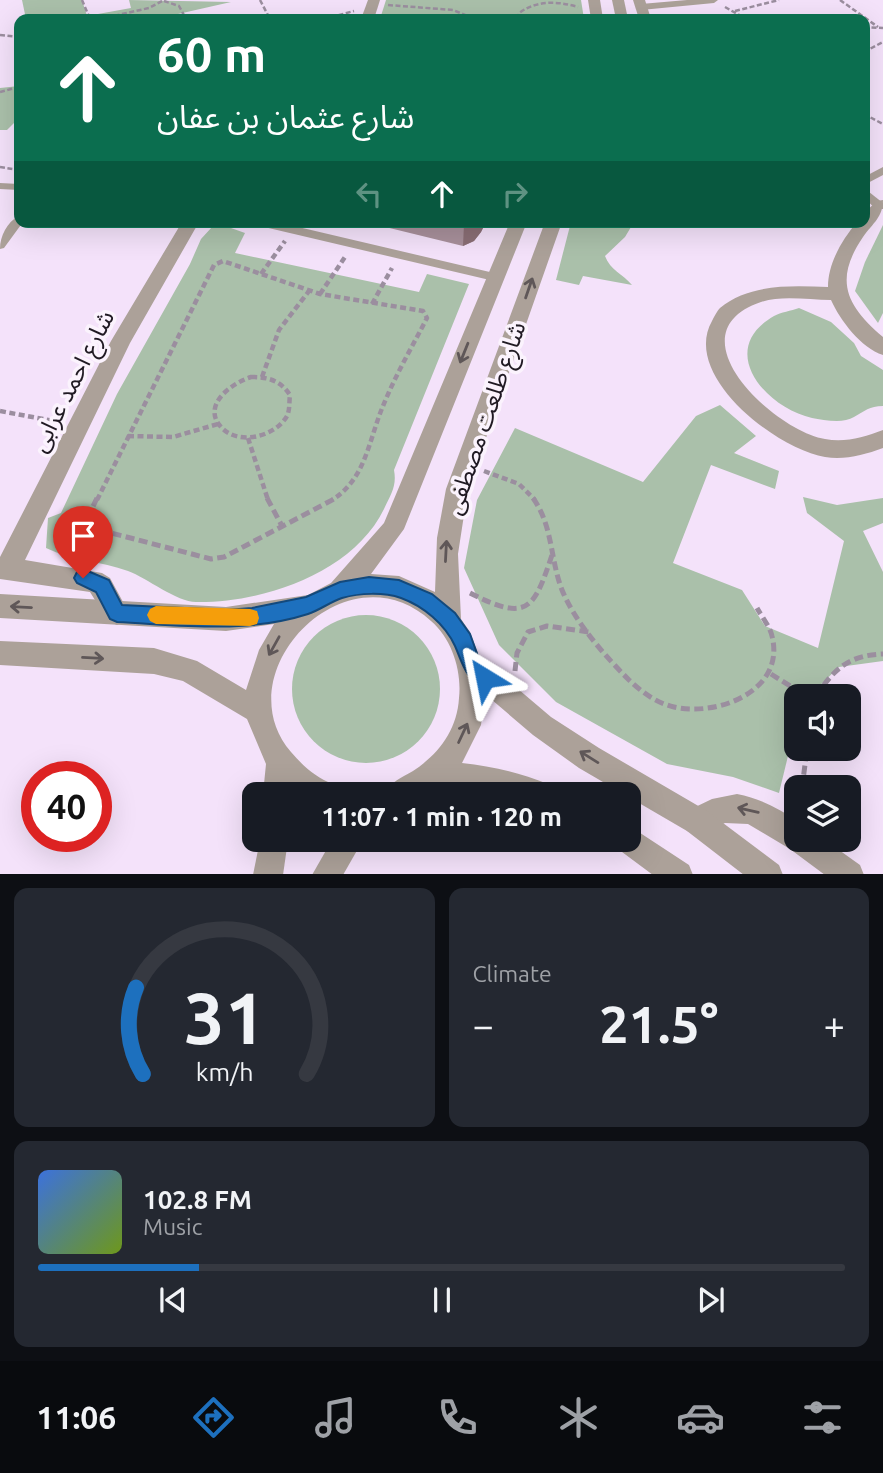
<!DOCTYPE html>
<meta charset="utf-8">
<style>
body{margin:0;font-family:Ubuntu,"Noto Sans Arabic",sans-serif;background:#242831;color:#f1f3f6;height:100vh;display:flex;flex-direction:column;font-size:26px;white-space:nowrap}
*{box-sizing:border-box;margin:0}
p{font-size:23px;color:#9ea1a6}
.icon{flex:none;width:38px;height:38px;fill:none;stroke:currentColor;stroke-width:2;stroke-linecap:round;stroke-linejoin:round}
.map{position:relative;height:874px;overflow:hidden}
.drawer{display:flex;flex-direction:column;gap:14px;padding:14px;background:#0d0f14;flex:1}
.drawer>*{flex:none}
.guide{position:absolute;left:14px;top:14px;width:856px;height:214px;border-radius:14px;box-shadow:0 7px 28px #0002;background:#0b6e4f;color:#fff;overflow:hidden}
.tools{position:absolute;left:784px;top:684px;display:grid;gap:14px}
.tools a{display:grid;place-items:center;width:77px;height:77px;border-radius:14px;background:#171b24;box-shadow:0 7px 28px #0002;font-size:35px}
.speed{position:absolute;left:21px;top:761px;display:flex;gap:14px;font-size:35px;font-weight:700;text-align:center}
.speed>*{display:grid;place-content:center;width:91px;height:91px;border-radius:50%;background:#171b24;box-shadow:0 7px 28px #0002;line-height:1}
.speed .limit{border:10px solid #d22;background:#fff;color:#111}
.pin{position:absolute;display:grid;place-items:center;width:60px;height:60px;color:#fff;margin:-72px -30px;border-radius:50% 50% 50% 0;rotate:-45deg;box-shadow:0 0 7px #0007}
.pin .icon{rotate:45deg}
.me{position:absolute;width:77px;margin:-38px;rotate:325deg;stroke-linejoin:round;filter:drop-shadow(0 0 5px #0008)}
.turn{display:flex;align-items:center;gap:24px;height:147px;padding:0 28px;font-size:32px}
.turn .icon{width:91px;height:91px;stroke-width:2.5}
.turn b{display:block;font-size:49px;line-height:60px}
.lanes{display:flex;align-items:center;height:66px;padding:0 28px;background:#0003;justify-content:center;gap:35px;direction:ltr}
.lanes .off{opacity:.35}
.big{font-size:52px;font-weight:700;line-height:1.1}
.drawer .tile{flex:1;display:flex;flex-direction:column;justify-content:center;gap:10px;min-width:0;padding:0 24px;border-radius:14px;background:#242831}
.drawer .dial{align-items:center;gap:0}
.dial svg{height:182px;overflow:visible;fill:none;stroke:#363941;stroke-width:7;stroke-linecap:round;text-anchor:middle}
.dial text{fill:#f1f3f6;stroke:none}
.song{display:flex;align-items:center;gap:21px}
.cover{width:84px;height:84px;border-radius:10px;background:linear-gradient(135deg,hsl(220 70% 55%),hsl(80 70% 35%))}
.played{height:7px;border-radius:4px;background:linear-gradient(90deg,#1d70be 20%,#363941 20%)}
.keys{display:flex;justify-content:space-around;direction:ltr}
.heat{display:flex;justify-content:space-between;align-items:center;font-size:38px;direction:ltr}
.drawer .tiles{flex:1;display:grid;gap:14px;grid-template-columns:1fr 1fr}
.tile:last-child{grid-column:span 2}
.trip{position:absolute;left:242px;top:782px;width:399px;height:70px;border-radius:14px;background:#171b24;box-shadow:0 7px 28px #0002;font-weight:700;line-height:70px;text-align:center}
.tabs{display:flex;height:112px;justify-content:space-around;align-items:center;background:#090b0e;color:#9ea1a6}
.tabs .icon{width:49px;height:49px}
.tabs .current{color:#1d70be}
.tabs b{font-size:32px;color:#f1f3f6}
.map>svg:first-child{display:block}
.green{fill:#aac0aa}
.lines{fill:none;stroke-linecap:round;stroke-linejoin:round}
.path-far2{stroke:#9b8e9f;stroke-width:2.5;stroke-dasharray:5 2.5;stroke-linecap:butt}
.path-far1{stroke:#9b8e9f;stroke-width:4.5;stroke-dasharray:6 3.5;stroke-linecap:butt}
.path{stroke:#9b8e9f;stroke-width:5;stroke-dasharray:9 4.5;stroke-linecap:butt}
.service{fill:#aca199;fill-rule:evenodd}
.minor{fill:#aca199;fill-rule:evenodd}
.tertiary{fill:#aca199;fill-rule:evenodd}
.wall{fill:#a8909b}
.shaded-wall{fill:#8a6e75}
.oneway{stroke:#5f5758}
.route{fill:#1d70be;stroke:#13497c;stroke-width:2}
.slow{fill:#f59e0b}
.labels{text-anchor:middle;dominant-baseline:central;stroke-width:7;stroke-linejoin:round;paint-order:stroke}
.street-label{font-size:24px;fill:#201a23;stroke:#fbf3fd}
</style>
<div class="map">
<svg width="883" height="875" viewBox="0 0 883 875">
<rect width="100%" height="100%" fill="#f4e2fa"/>
<g class="green">
<path d="M22,0H82L87,16L131,8L129,0L231,2L156,19H26Z"/>
<path d="M386,0H581L584,19H380Z"/>
<path d="M19,86V118L7,130H0V88Z"/>
<path d="M571,222H634L625,237L605,256C610,270 623,274 632,285L583,276L579,285L556,280Z"/>
<path d="M883,225V313L878,323L855,291L865,262Z"/>
<path d="M212,227L231,228L245,233L235,253L419,292L427,274L469,284L394,470C397,486 391,494 384,509C353,573 263,603 196,602C177,602 147,578 128,571C101,561 72,561 46,548L48,518L61,513L117,394L190,264L201,239Z"/>
<path d="M799,308L831,322L854,343L861,356L883,370V406C869,406 865,411 854,417C843,424 824,420 812,418C766,408 715,350 774,316C781,312 791,311 799,308Z"/>
<path d="M720,405L756,436L734,453L779,471L775,489L711,465L673,563L742,590L765,626L818,648L844,541L807,513L803,497L837,505L883,498V523L863,531L883,572V661L839,667L809,696H796V723L779,793L733,777L667,764L556,702L499,645L464,568L477,500L515,428L643,482L696,416Z"/>
<circle cx="366" cy="689" r="74"/>
</g>
<g class="lines">
<g class="path-far2">
<path d="M82,0L90,19"/>
<path d="M260,0L270,19"/>
<path d="M840,0L878,27"/>
<path d="M164,1L179,6L186,19"/>
<path d="M388,5L453,10L475,19"/>
<path d="M725,7L746,19"/>
<path d="M735,11L779,0"/>
<path d="M100,19L149,8L164,0"/>
<path d="M324,19L354,11"/>
<path d="M518,19L519,13C537,0 557,1 578,7"/>
<path d="M864,27L883,28"/>
<path d="M0,35L19,37"/>
<path d="M864,52L883,42"/>
<path d="M0,92L19,87"/>
<path d="M864,114L883,124"/>
<path d="M0,167L19,170"/>
</g>
<g class="path-far1">
<path d="M261,274L285,241"/>
<path d="M320,294L345,257"/>
<path d="M372,304L392,268"/>
<path d="M251,377C268,377 280,380 290,395C289,402 290,410 287,416C275,437 238,446 221,427C201,405 232,383 251,377Z"/>
<path d="M262,377L279,330L309,291"/>
<path d="M0,411L59,422"/>
<path d="M128,436L173,437L218,424"/>
<path d="M248,438L268,500"/>
<path d="M484,471L519,484L535,500"/>
<path d="M97,500L214,265L223,261L320,294L423,311L427,318C412,347 395,376 383,406C369,439 366,479 332,500"/>
</g>
<g class="path">
<path d="M97,498L88,517L92,528L211,559L224,557L336,498"/>
<path d="M267,498L282,526"/>
<path d="M533,498C553,526 550,559 562,590C575,622 604,655 629,680C642,692 656,703 674,707C717,717 786,691 772,636C770,627 762,617 757,608"/>
<path d="M470,593C529,623 534,609 553,552"/>
<path d="M515,671L517,653L528,632L547,626L589,632"/>
<path d="M771,674L806,696"/>
<path d="M816,696C834,669 849,655 883,654"/>
<path d="M802,788L807,749"/>
</g>
<g class="service">
<path d="M687,0H718L714,3L641,10L637,7L641,4Z"/>
<path d="M883,167V175L864,185V177Z"/>
<path d="M0,183L19,184V190L0,189Z"/>
<path d="M864,188L883,203V209H876L864,198Z"/>
<path d="M19,216V222H23L4,248L0,249C0,236 7,222 19,216Z"/>
<path d="M255,222H277L494,273L500,277L494,281L260,226Z"/>
</g>
<g class="minor">
<path d="M368,0H380L374,19H361Z"/>
<path d="M633,0H645L651,19H639Z"/>
<path d="M883,200C883,217 873,223 863,237C833,281 847,306 883,337V355C861,348 840,320 831,300C809,300 782,295 761,302C670,333 773,430 825,439C845,443 864,437 883,430V448C864,455 845,460 825,457C777,449 681,376 712,321C714,317 717,311 720,308C750,283 792,286 828,287C828,263 842,240 857,222H864V213L877,201Z"/>
<path d="M182,222H199L130,343L25,560L102,573L110,578L129,613L126,621L117,625L108,621L90,592L0,579V557L111,341Z"/>
<path d="M737,794C759,798 778,808 796,820V840H825L860,865L864,875H825L790,849L748,824L725,823L697,835L687,831L683,821L687,811L712,799Z"/>
</g>
<g class="tertiary">
<path d="M588,0H600L603,19H591Z"/>
<path d="M612,0H624L628,19H616Z"/>
<path d="M510,222H527L404,529L371,574L399,576L435,592L437,538L446,489L545,222H562L468,489L458,554L461,619L470,632L479,656L551,717L599,748L707,811L779,865L783,875H744L687,831L579,768L533,735L485,694L481,725L462,763C492,766 520,773 548,784L552,794H490L435,789L426,794H386C391,781 401,778 413,771C439,754 457,730 459,698C462,671 452,639 431,621C346,544 223,673 291,752C304,767 315,777 333,784L337,794H294L291,792V794H263L266,764L247,719L183,681L154,674L0,665V641L154,648L197,661L246,690L259,650L274,624L226,631L0,618V594L226,607L308,595L331,583L384,523Z"/>
<path d="M628,825L689,865L693,875H653L618,849L614,840H628Z"/>
<path d="M260,840H288L283,875H253Z"/>
<path d="M332,840H363L343,875H312Z"/>
</g>
</g>
<path class="wall" d="M365,222H486L481,232L474,241L463,246Z"/>
<path class="shaded-wall" d="M468,222H486L481,232L474,241L463,246L464,224Z"/>
<defs><path id="oneway-shaft" d="M-6 0H5M1.5-3L5.5 0L1.5 3" fill="none" stroke-width="1.6" stroke-linecap="round" stroke-linejoin="round" transform="scale(1.75)"/></defs>
<g class="oneway">
<use href="#oneway-shaft" transform="translate(529 288) rotate(-71)"/>
<use href="#oneway-shaft" transform="translate(464 353) rotate(112)"/>
<use href="#oneway-shaft" transform="translate(446 551) rotate(-87)"/>
<use href="#oneway-shaft" transform="translate(21 607) rotate(-177)"/>
<use href="#oneway-shaft" transform="translate(274 646) rotate(119)"/>
<use href="#oneway-shaft" transform="translate(93 658) rotate(3)"/>
<use href="#oneway-shaft" transform="translate(463 733) rotate(-65)"/>
<use href="#oneway-shaft" transform="translate(589 757) rotate(-148)"/>
<use href="#oneway-shaft" transform="translate(748 810) rotate(-167)"/>
</g>
<path class="route" d="M83,569L109,580L122,605L226,610L252,608L306,597L340,582L369,577L399,580L432,594L455,613L470,634L479,659L492,671L495,678L492,685L485,687C465,679 463,664 455,646C445,624 423,606 401,598C383,592 360,593 342,598C330,602 320,610 308,614C246,634 181,625 117,622L110,619L96,592L77,583L74,578L77,572Z"/>
<path class="slow" d="M156,606L250,609L257,611L259,618L257,624L250,626L156,624L150,621L147,615L150,609Z"/>
<g class="labels">
<g class="street-label">
<text transform="translate(72 381) rotate(-63)">شارع احمد عرابى</text>
<text transform="translate(485 418) rotate(-71)">شارع طلعت مصطفى</text>
</g>
</g>
</svg>
<div class="tools">
<a><svg class="icon" aria-label="sound" viewBox="0 0 24 24"><path d="M4 9h4l5-4v14l-5-4H4zM17 9q2 3 0 6"/></svg></a>
<a><svg class="icon" aria-label="layers" viewBox="0 0 24 24"><path d="M12 4l9 5-9 5-9-5zM3 14l9 5 9-5"/></svg></a>
</div>
<div class="speed"><div class="limit">40</div></div>
<div class="pin" style="left:83px;top:578px;background:#d93025"><svg class="icon" aria-label="arrive" viewBox="0 0 24 24"><path d="M6 21V4h12l-3 4 3 4H6"/></svg></div>
<svg class="me" style="left:485px;top:678px" viewBox="-20 -20 40 40"><path d="M0-17L14 15 0 8-14 15z" fill="#1d70be" stroke="#fff" stroke-width="4"/></svg>
<div class="trip">11:07 · 1 min · 120 m</div>
<div class="guide">
<div class="turn"><svg class="icon" aria-label="ahead" viewBox="0 0 24 24"><path d="M12 20V5M6 11l6-6 6 6"/></svg><div><b>60 m</b>شارع عثمان بن عفان</div></div>
<div class="lanes"><svg class="icon off" aria-label="left" viewBox="0 0 24 24"><path d="M17 20v-9H6M10 6l-5 5 5 5"/></svg><svg class="icon" aria-label="ahead" viewBox="0 0 24 24"><path d="M12 20V5M6 11l6-6 6 6"/></svg><svg class="icon off" aria-label="right" viewBox="0 0 24 24"><path d="M7 20v-9h11M14 6l5 5-5 5"/></svg></div>
</div>
</div>
<section class="drawer">
<div class="tiles">
<div class="tile dial"><svg viewBox="0 0 100 80">
<path d="M14 69A42 42 0 1 1 86 69"/>
<path d="M14 69A42 42 0 0 1 11 31" stroke="#1d70be"/>
<text x="50" y="56" font-size="32" font-weight="700">31</text>
<text x="50" y="72" font-size="11">km/h</text>
</svg></div>
<div class="tile"><p>Climate</p>
<div class="heat"><a>−</a><b class="big">21.5°</b><a>+</a></div>
</div>
<div class="tile">
<div class="song"><i class="cover"></i><div><b>102.8 FM</b><p>Music</p></div></div>
<div class="played"></div>
<div class="keys"><svg class="icon" aria-label="previous" viewBox="0 0 24 24"><path d="M18 5L8 12l10 7zM5 5v14"/></svg><svg class="icon" aria-label="pause" viewBox="0 0 24 24"><path d="M8 5v14M16 5v14"/></svg><svg class="icon" aria-label="next" viewBox="0 0 24 24"><path d="M6 5l10 7-10 7zM19 5v14"/></svg></div>
</div>
</div>
</section>
<nav class="tabs">
<b>11:06</b>
<svg class="icon current" aria-label="directions" viewBox="0 0 24 24"><path d="M12 3l9 9-9 9-9-9zM9 14v-3h6M13 9l2 2-2 2"/></svg>
<svg class="icon" aria-label="music" viewBox="0 0 24 24"><path d="M9 18V5l10-2v13"/><circle cx="6" cy="18" r="3"/><circle cx="16" cy="16" r="3"/></svg>
<svg class="icon" aria-label="phone" viewBox="0 0 24 24"><path d="M5 4h4l2 5-3 2q2 4 5 5l2-3 5 2v4C11 20 4 13 5 4z"/></svg>
<svg class="icon" aria-label="climate" viewBox="0 0 24 24"><path d="M12 3v18M4 7l16 10M4 17L20 7"/></svg>
<svg class="icon" aria-label="car" viewBox="0 0 24 24"><path d="M5 17H2v-5l4-1 3-4h7l3 4 3 1v5h-3M9 17h6M6 11h13"/><circle cx="7" cy="17" r="2"/><circle cx="17" cy="17" r="2"/></svg>
<svg class="icon" aria-label="filters" viewBox="0 0 24 24"><path d="M4 7h16M4 17h16"/><circle cx="9" cy="7" r="2"/><circle cx="15" cy="17" r="2"/></svg>
</nav>
